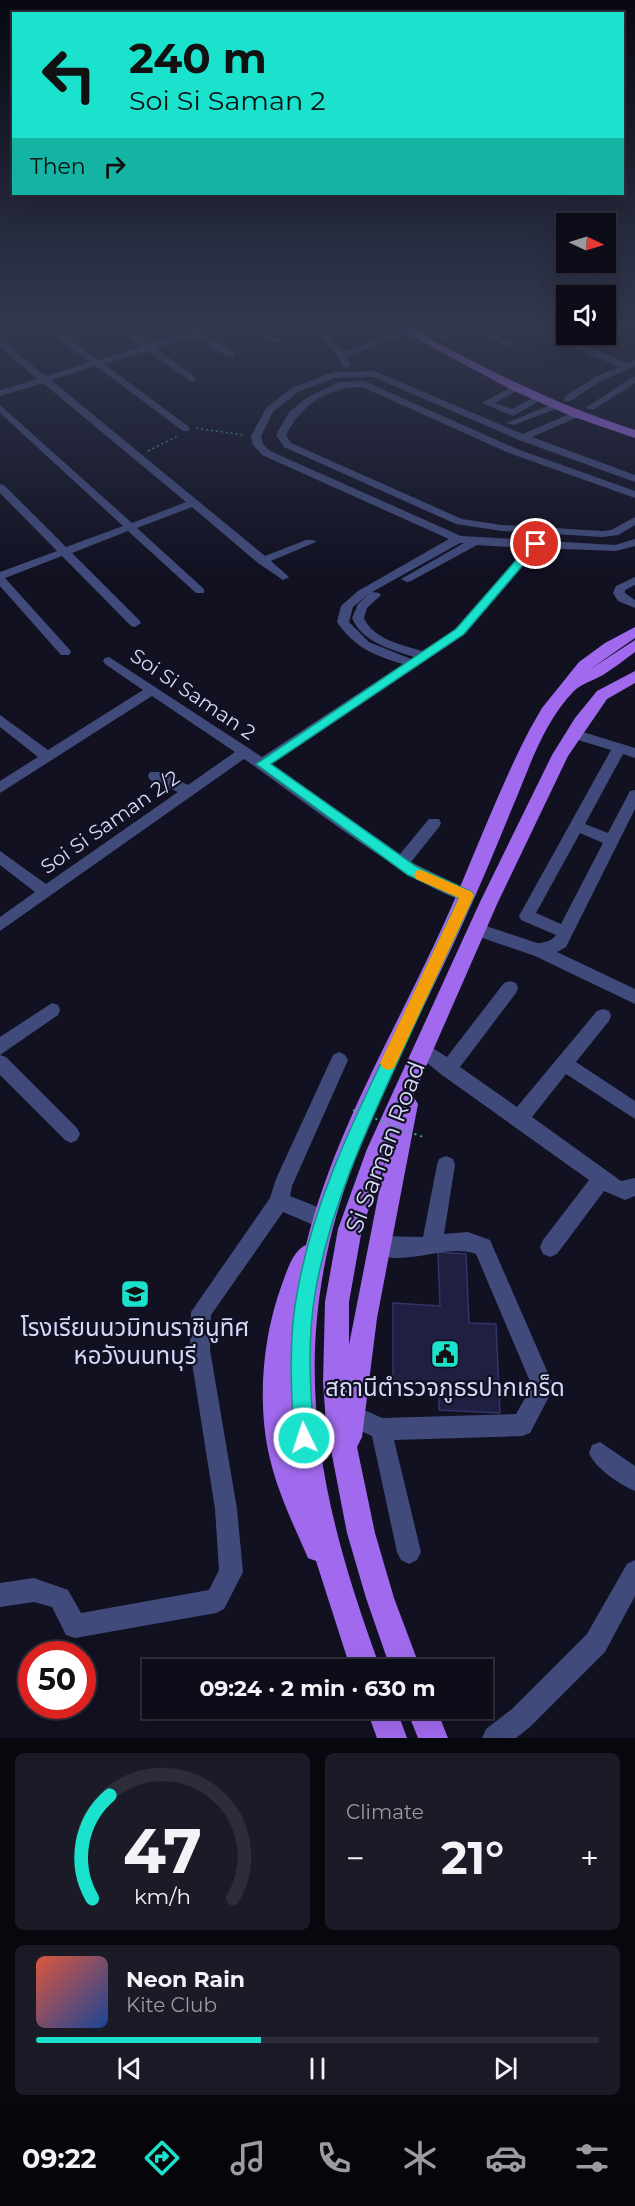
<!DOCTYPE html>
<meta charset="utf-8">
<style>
body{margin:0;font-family:Montserrat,"Noto Sans Thai",sans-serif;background:#1b1b27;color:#f1f3f6;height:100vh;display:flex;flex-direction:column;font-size:22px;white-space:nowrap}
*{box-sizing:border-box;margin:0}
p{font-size:20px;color:#9a9ca2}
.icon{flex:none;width:33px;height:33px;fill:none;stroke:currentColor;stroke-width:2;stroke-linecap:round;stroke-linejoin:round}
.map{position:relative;height:1738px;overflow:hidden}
.side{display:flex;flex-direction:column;gap:15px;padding:15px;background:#07070e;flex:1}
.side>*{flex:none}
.hud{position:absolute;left:12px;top:12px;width:612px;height:183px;border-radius:0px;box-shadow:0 6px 24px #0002,0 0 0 2px #2d2d39;background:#1ae2cd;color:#111;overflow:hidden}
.needle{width:39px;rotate:94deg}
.buttons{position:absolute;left:556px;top:213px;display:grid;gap:12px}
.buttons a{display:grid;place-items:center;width:60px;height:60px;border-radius:0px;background:#0d0d1a;box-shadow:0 6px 24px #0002,0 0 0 2px #2d2d39;font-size:30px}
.speed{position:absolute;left:18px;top:1641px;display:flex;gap:12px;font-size:30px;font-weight:700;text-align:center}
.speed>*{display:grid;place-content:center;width:78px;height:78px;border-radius:50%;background:#0d0d1a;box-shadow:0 6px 24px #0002,0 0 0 2px #2d2d39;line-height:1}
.speed .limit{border:9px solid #d22;background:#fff;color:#111}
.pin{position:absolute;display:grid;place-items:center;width:51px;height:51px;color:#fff;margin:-26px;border:3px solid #fff;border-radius:50%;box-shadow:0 2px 6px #0007}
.me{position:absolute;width:66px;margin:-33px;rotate:356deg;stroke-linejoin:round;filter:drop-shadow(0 0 4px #0008)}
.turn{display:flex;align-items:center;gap:21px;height:126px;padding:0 18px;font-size:27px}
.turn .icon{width:78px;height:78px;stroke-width:2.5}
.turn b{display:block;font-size:42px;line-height:51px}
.then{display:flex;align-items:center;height:57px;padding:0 18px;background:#0003;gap:12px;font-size:22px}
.big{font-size:45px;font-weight:700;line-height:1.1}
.side .card{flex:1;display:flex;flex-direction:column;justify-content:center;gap:9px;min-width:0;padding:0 21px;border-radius:9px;background:#1b1b27}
.side .dial{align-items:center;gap:0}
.dial svg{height:156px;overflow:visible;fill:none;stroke:#2d2d39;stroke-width:7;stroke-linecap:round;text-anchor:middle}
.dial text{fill:#f1f3f6;stroke:none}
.song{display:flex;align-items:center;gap:18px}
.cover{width:72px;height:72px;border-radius:9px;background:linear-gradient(135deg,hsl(10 70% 55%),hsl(220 70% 35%))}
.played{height:6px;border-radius:3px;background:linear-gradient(90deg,#1ae2cd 40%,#2d2d39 40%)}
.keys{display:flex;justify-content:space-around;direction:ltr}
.heat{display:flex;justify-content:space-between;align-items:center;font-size:33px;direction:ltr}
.side .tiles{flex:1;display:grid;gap:15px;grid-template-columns:1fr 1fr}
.card:last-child{grid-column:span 2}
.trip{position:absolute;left:142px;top:1659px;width:351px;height:60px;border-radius:0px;background:#0d0d1a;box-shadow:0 6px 24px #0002,0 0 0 2px #2d2d39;font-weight:700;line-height:60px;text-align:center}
.dock{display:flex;height:96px;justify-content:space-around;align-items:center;background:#05050a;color:#9a9ca2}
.dock .icon{width:42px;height:42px}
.dock .selected{color:#1ae2cd}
.dock b{font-size:27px;color:#f1f3f6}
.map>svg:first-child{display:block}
.building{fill:#1f1f41;stroke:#33346a;stroke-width:1.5}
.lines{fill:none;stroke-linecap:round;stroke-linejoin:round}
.path{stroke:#3da88b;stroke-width:1.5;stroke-dasharray:2 3;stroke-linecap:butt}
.minor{fill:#414b7b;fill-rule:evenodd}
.major{fill:#a16aee;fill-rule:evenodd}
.path-bridge{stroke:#3da88b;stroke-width:2;stroke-dasharray:2 4;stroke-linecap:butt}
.route{fill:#1ae2cd;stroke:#119385;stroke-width:1.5}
.slow{fill:#f59e0b}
.labels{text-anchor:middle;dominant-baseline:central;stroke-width:4.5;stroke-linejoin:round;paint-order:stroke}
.street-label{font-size:20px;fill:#d6d9fa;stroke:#112}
.near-street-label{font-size:24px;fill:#d6d9fa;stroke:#112}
.near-poi-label{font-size:24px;fill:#d6d9fa;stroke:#112}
</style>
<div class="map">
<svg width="635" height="1738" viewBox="0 0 635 1738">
<rect width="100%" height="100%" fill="#112"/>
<path class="building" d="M438,1252L466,1254L469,1323L496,1324L500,1413L439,1410V1386L393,1383V1303L440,1306Z"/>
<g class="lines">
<g class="path">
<path d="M196,428L244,435"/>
<path d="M148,451L178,436"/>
</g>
<g class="minor">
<path d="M0,328H10L0,333Z"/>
<path d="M117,328H127L149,344L189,332V328H215L203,333L234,353V357H228L195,336L155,348L195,377L197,379L192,382L147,351L104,364L189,427V431H183L96,366L51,380L265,556L306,540H314L316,542L271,561L289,577L283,580L258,563L192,507L137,528L204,589V593H196L128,531L72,553L139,620L141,623L135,627L131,626L62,556L5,578L69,649L71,652L69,655H61L0,586V572L57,551L0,493V484L4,485L66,547L123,526L0,413V405L132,523L186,502L43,383L0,396V390L37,379L0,347V340L46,376L90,362L57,338V334H63L98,360L141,347Z"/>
<path d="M255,328H266L283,341L276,343Z"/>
<path d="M312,328H321L343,352L404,329L411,331L347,357L350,365L346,368L343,367L338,357Z"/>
<path d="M452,328H465L442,339L435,337Z"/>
<path d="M476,328H487L514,344L507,346Z"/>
<path d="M566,332L567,334H573L571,338L576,342L627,363L635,360V366L601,381L570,401H564V397L595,377L619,367L570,346L562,338Z"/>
<path d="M374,371L523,434L574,412H580V416L532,437L635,475V482L519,440L373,377L334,378L298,392L273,412L261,436L263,444L270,451L461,536L615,545L635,539V546L616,551L538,548L464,635L272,764L400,854L429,819H439L441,823L439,827L411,862L472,892L475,896L472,900C442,910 278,782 244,759L0,931V917L35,892L0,865V851L46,884L178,792L150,780L148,776L150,772H160L188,785L235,752L152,696L0,793V781L38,757L0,727V715L48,750L143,690L105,664L103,661L105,658L109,657L262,757L403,664C375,656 354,647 337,622L341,606L358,591L449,539L262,455L253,445L251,436L266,408L292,388L333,372ZM460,543H464L401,579L407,582L411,581L477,545L527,548L456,629L422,651C402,645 373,639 364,618L367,608L381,595L379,593L372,592ZM370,593L358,604L352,618C362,642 390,649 414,657L411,659L369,642L349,622L353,607Z"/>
<path d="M635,376V383L593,410L585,408Z"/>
<path d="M364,381L517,449L635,491V498L509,453L362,387C328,387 302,404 286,435L291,443L462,519L502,525L603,531L611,530L635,517V525L618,535L603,537L502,531L456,524L284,447L276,435L289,412L308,397L339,382Z"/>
<path d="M515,385L520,388L518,390L495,403L512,409L536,396L544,398L513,416L482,403Z"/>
<path d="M555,403L560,406L558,408L514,425L506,423Z"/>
<path d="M635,577V585L625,590V593L635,600V608L618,601L613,593L616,586Z"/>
<path d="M573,729L635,748V758L623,754L585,824L608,833L630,791L635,790V809L566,947L557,952L635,989V1004L535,956L471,934L469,929L471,924L477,923L537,943C544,943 552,941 556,935L521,920L519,916L611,750L568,737L566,734ZM580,833L603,843L561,924L536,913Z"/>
<path d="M510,981L516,983L518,988L516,993L460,1067L517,1107L597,1011L603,1009L609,1011L611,1016L609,1021L576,1062L635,1101V1119L566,1074L532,1117L621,1181L635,1178V1196L625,1200L604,1191L557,1254L550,1257L543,1254L540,1247L543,1240L589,1180L442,1075L417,1055L414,1050L417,1045L423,1042L447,1057L504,983Z"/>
<path d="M52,1003L58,1005L60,1010L58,1015L0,1055V1037Z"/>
<path d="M339,1052L345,1055L348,1060L292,1186L290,1196L330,1212L333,1219L330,1226L323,1229L283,1212L211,1315L210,1350L237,1509L243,1572L224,1609L216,1613L75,1638L66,1635L52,1607L34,1602L0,1607V1583L34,1578L68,1590L81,1613L209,1590L219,1570L215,1509L190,1350L191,1312L270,1198L276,1179L333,1055Z"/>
<path d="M0,1055L6,1057L77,1128L80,1134L77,1140L71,1143L65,1140L0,1075Z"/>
<path d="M446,1156L453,1159L455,1165L444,1234L468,1232L490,1240L554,1387L530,1433L522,1436L394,1440L421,1552L417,1560L409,1564L401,1560L397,1552L372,1436L343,1423L340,1415L343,1407L351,1404L382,1418L516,1414L532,1386L476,1254C444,1243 408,1268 372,1253L369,1246L372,1239L379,1236L423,1237L437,1165L439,1159Z"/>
<path d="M600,1442L635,1466V1491C620,1485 595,1468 589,1453L592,1445Z"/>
<path d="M635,1560V1596L605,1652L530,1727L516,1738H482L486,1729L512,1709L587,1634L627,1564Z"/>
</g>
<g class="major">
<path d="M397,328H410C483,368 556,405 635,430V438L571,416L512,390Z"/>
<path d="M635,627V638L589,670L635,640V652C624,660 614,668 603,675C594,680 581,684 574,691C546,720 533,757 518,794C500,837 483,880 463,923C427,1003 385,1080 354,1162C285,1346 315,1491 381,1670H351L316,1561L308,1558C294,1526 278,1493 270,1459C257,1405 262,1340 281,1287C286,1274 292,1251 306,1245C332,1139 388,1043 434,945C468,874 494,798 530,729L542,708L579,662L605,643Z"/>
<path d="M635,671V683L607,699L568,756L498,902L413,1096L418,1104L377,1318L362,1437L357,1447L375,1533L394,1598L421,1670H391L366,1598L347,1533L326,1424L323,1382L325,1302L338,1229L367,1149L480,902L552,755L575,718L597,691ZM385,1161L349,1345V1302L362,1229Z"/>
<path d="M366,1708H396L407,1738H377Z"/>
<path d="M406,1708H436L448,1738H418Z"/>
</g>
<path class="path-bridge" d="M353,1110L423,1137"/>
</g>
<linearGradient id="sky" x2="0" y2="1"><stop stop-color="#090913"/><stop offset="0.57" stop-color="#32384f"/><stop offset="1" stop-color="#32384f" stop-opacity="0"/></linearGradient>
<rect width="635" height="572" fill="url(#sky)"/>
<path class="route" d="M532,542L541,544L464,634L271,764L417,867L472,892L474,896C448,951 423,1006 398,1061C364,1135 331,1207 316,1288C307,1337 310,1388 314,1438L311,1445L304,1448L297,1445L294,1438C291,1388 288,1337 298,1288C313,1208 346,1136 381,1063C407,1008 433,953 459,898L408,875L256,764L456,629Z"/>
<path class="slow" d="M421,870L472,892L474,896L394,1068L388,1070L383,1068L380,1063L459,898L416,879L414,875L416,871Z"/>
<defs>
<g id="school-square" transform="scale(1.5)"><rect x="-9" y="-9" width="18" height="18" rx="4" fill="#1ae2cd" stroke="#112"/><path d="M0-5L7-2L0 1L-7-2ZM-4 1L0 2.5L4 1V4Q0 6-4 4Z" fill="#111"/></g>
<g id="civic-square" transform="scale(1.5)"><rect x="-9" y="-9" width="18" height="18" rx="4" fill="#1ae2cd" stroke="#112"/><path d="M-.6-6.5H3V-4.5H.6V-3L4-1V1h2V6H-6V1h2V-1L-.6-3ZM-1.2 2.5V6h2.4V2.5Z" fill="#111"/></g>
</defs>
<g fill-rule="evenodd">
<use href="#school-square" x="135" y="1294"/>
<use href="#civic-square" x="445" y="1354"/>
</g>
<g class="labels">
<g class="street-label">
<text transform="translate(193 694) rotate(34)">Soi Si Saman 2</text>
<text transform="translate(110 822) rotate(-35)">Soi Si Saman 2/2</text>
</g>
<g class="near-street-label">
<text transform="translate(385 1147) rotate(-69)">Si Saman Road</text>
</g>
<g class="near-poi-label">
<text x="135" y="1327">โรงเรียนนวมิทนราชินูทิศ<tspan x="135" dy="28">หอวังนนทบุรี</tspan></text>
<text x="445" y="1387">สถานีตำรวจภูธรปากเกร็ด</text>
</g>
</g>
</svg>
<div class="buttons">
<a><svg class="needle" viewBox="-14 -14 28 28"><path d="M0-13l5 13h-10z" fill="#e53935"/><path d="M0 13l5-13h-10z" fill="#9a9ca2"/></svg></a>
<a><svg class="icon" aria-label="sound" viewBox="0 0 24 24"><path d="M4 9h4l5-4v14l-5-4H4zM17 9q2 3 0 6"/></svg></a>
</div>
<div class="speed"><div class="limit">50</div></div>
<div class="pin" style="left:536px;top:544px;background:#d93025"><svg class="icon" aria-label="arrive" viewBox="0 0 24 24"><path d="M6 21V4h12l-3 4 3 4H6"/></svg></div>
<svg class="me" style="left:304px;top:1438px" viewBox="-20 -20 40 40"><circle r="17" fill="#1ae2cd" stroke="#fff" stroke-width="3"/><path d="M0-11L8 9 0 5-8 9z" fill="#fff"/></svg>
<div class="trip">09:24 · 2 min · 630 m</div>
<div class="hud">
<div class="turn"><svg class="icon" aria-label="left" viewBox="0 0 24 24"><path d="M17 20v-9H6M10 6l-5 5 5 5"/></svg><div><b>240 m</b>Soi Si Saman 2</div></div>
<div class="then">Then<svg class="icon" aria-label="right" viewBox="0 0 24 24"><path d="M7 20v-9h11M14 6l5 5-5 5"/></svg></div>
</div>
</div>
<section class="side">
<div class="tiles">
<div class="card dial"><svg viewBox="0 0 100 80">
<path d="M14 69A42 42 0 1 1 86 69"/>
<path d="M14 69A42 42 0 0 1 23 16" stroke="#1ae2cd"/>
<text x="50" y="56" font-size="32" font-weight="700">47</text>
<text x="50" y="72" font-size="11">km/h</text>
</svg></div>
<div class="card"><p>Climate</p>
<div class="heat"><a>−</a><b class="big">21°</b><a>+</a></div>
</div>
<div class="card">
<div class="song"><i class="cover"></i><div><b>Neon Rain</b><p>Kite Club</p></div></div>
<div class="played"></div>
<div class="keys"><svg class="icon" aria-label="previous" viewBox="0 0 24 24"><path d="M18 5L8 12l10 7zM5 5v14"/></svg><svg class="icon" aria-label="pause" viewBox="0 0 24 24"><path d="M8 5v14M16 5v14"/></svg><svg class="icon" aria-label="next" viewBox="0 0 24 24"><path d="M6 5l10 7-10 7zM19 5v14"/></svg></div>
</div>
</div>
</section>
<nav class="dock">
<b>09:22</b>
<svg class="icon selected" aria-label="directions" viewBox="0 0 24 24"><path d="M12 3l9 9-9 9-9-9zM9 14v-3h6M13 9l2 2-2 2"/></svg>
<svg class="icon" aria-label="music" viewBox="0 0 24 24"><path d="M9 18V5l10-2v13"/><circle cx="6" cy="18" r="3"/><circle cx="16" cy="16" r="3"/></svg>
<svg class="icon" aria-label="phone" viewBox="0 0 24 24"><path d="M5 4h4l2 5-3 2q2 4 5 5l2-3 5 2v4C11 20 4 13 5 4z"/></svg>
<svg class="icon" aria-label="climate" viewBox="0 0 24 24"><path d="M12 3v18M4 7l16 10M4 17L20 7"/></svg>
<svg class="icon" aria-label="car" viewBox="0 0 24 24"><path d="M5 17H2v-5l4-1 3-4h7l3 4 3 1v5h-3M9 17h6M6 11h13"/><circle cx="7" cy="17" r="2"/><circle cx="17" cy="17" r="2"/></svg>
<svg class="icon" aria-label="filters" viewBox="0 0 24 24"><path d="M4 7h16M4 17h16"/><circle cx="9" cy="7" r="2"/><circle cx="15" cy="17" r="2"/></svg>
</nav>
